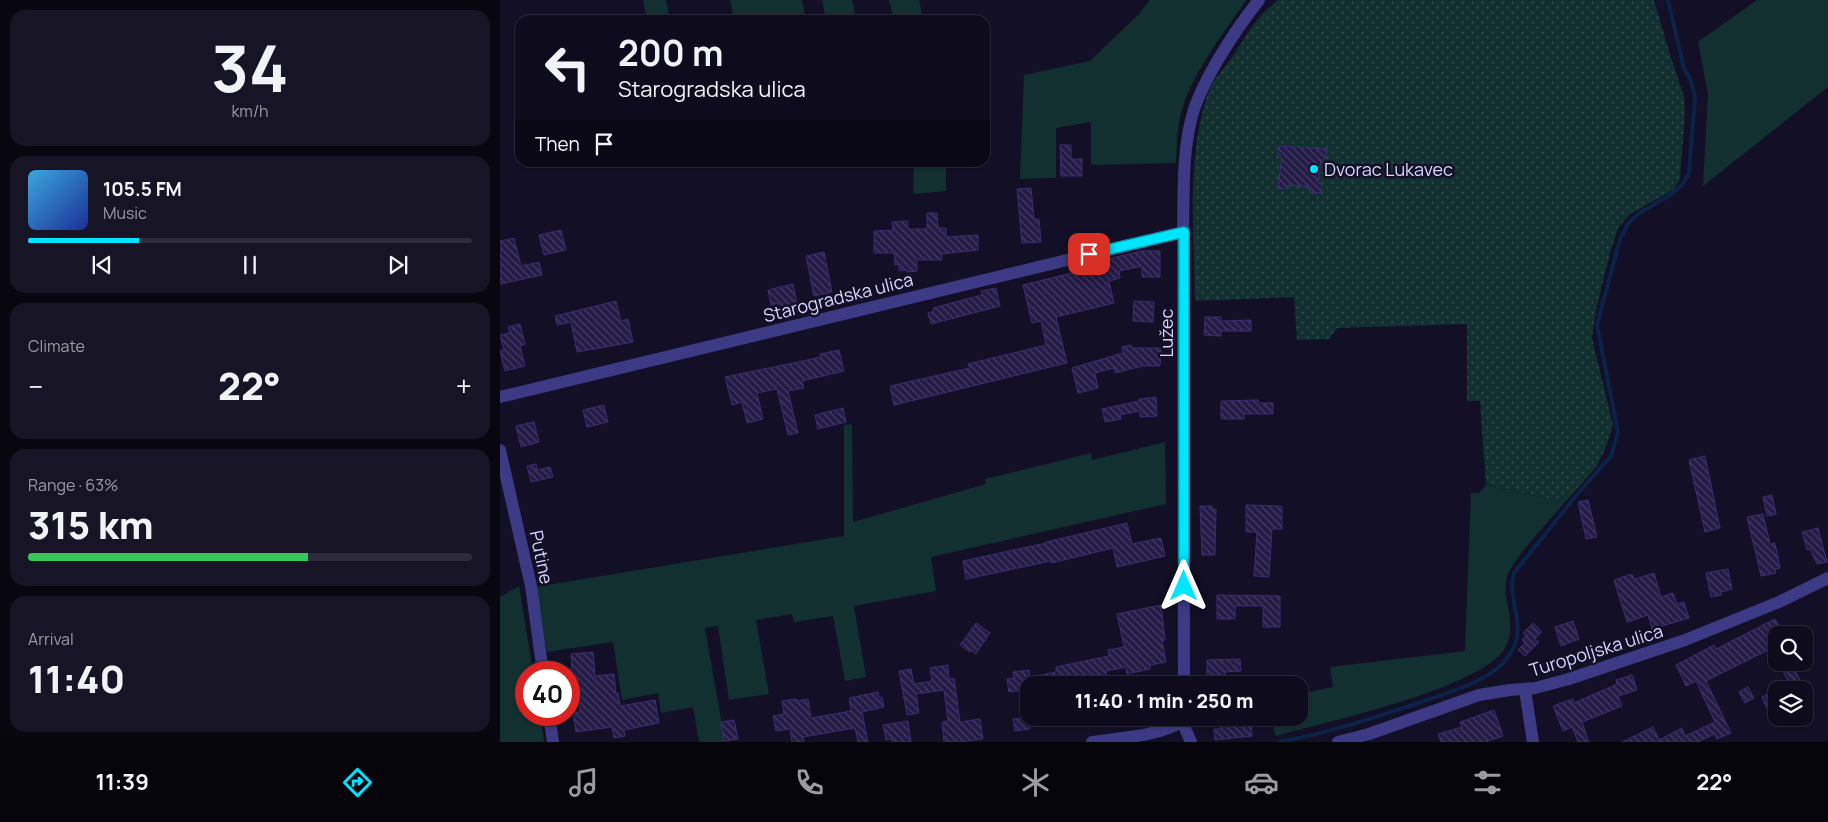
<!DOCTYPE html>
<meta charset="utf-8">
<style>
body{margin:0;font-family:Manrope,sans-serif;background:#171425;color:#f1f3f6;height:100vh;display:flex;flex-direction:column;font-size:19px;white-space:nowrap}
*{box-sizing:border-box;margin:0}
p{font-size:16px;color:#9b9ba3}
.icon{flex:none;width:28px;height:28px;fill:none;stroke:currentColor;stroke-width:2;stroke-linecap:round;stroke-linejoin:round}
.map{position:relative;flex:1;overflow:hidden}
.drawer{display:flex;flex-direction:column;gap:10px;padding:10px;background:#08060f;width:500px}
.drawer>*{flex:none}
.guide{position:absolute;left:15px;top:15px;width:475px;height:152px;border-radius:15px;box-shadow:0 1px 4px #0004,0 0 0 1px #2e2b3b;background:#0e0b1c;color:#f1f3f6;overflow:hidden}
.fabs{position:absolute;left:1268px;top:626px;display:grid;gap:10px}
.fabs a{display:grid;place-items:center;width:45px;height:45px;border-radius:10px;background:#0e0b1c;box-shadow:0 1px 4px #0004,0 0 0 1px #2e2b3b;font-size:25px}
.speed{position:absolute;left:15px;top:661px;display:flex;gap:10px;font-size:25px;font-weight:700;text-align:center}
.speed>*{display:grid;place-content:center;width:65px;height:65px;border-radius:50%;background:#0e0b1c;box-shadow:0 1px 4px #0004,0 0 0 1px #2e2b3b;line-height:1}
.speed .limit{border:8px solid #d22;background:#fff;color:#111}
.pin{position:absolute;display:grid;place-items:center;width:42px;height:42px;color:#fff;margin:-21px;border-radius:10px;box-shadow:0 2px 8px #0006}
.me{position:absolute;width:55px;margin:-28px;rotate:0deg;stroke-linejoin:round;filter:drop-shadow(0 0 4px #0008)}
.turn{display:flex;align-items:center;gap:18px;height:105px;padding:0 20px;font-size:22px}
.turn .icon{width:65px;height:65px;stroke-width:2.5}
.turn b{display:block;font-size:35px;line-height:42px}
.then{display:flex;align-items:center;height:48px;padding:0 20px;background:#0003;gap:10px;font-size:19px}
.big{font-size:38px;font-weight:800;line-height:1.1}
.drawer .card{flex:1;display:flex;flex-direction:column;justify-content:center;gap:8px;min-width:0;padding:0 18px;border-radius:15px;background:#171425}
.drawer .dial{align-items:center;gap:0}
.dial b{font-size:65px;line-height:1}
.song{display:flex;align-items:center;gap:15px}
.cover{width:60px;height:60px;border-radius:8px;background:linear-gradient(135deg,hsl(200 70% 55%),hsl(230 70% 35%))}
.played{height:5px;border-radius:2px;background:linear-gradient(90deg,#00e5ff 25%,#2e2b3b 25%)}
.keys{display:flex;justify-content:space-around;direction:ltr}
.heat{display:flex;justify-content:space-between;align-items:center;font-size:28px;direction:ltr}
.charge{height:8px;border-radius:4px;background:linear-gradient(90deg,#34c759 63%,#2e2b3b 0)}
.trip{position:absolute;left:520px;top:676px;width:288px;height:50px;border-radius:15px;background:#0e0b1c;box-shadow:0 1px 4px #0004,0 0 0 1px #2e2b3b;font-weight:800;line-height:50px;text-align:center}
.tabs{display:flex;height:80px;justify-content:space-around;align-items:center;background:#06040b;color:#9b9ba3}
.tabs .icon{width:35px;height:35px}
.tabs .on{color:#00e5ff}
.tabs b{font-size:22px;color:#f1f3f6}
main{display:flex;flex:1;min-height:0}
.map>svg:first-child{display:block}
.green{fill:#12302f}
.park{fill:url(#park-dots)}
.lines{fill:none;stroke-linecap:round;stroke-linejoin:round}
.stream{stroke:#0c2248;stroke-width:4}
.building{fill:url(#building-back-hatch);stroke:#3b2d73}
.minor{stroke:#3d3a85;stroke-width:12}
.route-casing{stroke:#0095a6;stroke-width:12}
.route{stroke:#00e5ff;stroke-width:9}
.poi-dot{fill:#00e5ff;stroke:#130f26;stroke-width:2}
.labels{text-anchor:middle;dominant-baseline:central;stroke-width:5;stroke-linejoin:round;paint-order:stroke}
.poi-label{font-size:18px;fill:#d9d4ff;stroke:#130f26;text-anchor:start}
.street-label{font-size:18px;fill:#d9d4ff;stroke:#130f26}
</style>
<main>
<section class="drawer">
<div class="card dial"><b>34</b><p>km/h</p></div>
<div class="card">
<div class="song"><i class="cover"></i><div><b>105.5 FM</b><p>Music</p></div></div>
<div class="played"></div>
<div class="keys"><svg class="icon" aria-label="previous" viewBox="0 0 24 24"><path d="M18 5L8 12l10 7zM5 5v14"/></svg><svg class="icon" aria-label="pause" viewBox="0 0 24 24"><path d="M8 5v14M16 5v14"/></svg><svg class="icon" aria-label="next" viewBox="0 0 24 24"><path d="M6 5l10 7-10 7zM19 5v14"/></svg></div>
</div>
<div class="card"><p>Climate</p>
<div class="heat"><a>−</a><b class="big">22°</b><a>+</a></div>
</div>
<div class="card"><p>Range · 63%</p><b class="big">315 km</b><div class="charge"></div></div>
<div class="card"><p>Arrival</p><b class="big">11:40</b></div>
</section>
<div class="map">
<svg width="1328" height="742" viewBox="0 0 1328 742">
<defs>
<pattern id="park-dots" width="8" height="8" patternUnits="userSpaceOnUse" patternTransform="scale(1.25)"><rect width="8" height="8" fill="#12302f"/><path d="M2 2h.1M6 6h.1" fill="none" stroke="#344d4e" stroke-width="1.8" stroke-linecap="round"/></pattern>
<pattern id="building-back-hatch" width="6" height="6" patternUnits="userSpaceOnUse" patternTransform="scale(1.25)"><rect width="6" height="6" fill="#241b47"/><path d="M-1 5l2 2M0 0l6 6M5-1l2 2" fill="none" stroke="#433b63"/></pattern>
</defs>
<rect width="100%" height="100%" fill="#130f26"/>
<g class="green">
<path d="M143,0H166L170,20H147Z"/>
<path d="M230,0H302L306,20H234Z"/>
<path d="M322,0H352L356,20H326Z"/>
<path d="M389,0H419L423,20H394Z"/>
<path d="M650,0H746C724,33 696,68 683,106C677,124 677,144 676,163L591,165V122L556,128V178L520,179L524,75L590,61L639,14Z"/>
<path d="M1257,0H1328V87L1203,186L1208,94L1198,42Z"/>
<path d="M414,163H446V191L413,194Z"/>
<path d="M352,424L353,522L486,484L485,479L591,453L592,460L665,442L666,504L431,557L436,591L354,606L366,677L345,681L333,616L294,622L292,614L256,620L269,694L229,700L218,626L205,628L225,742H199L193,707L161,713L158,693L122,700L113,642L47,652L35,587L344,536V425Z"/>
<path d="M986,485L1056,500L1075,491C1061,508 1011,560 1007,577C1001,601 1019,624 1005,648C983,688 822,723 775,736L773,718H799V694L833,687L830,667L965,651L971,493H979Z"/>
<path d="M19,586L33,672H26V715H40L44,741L43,742H0V597Z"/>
</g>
<path class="park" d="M778,0H1154L1171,58L1184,96L1185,114L1180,179L1173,190L1130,214L1118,228L1110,253L1096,310L1092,338L1113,425L1106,447L1097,466L1075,491L1056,500L986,485L980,401H967V324L837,328L829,339L797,340L794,297L695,301C694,236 686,152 709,91C714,78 727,65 735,53C747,34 759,14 778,0Z"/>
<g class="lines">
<path class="stream" d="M779,742C828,733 874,718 921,702C945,694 982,683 1000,666C1006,661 1010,654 1014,647C1025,623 1007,598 1014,573L1074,498L1111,456L1118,432L1097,325L1120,239L1128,224L1138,214L1170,195L1183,184L1189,173L1195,97L1191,81L1184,68L1168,0"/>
</g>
<g class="building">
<path d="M560,145H571V159H582V176H561Z"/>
<path d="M779,146L827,149L825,160H821L818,183L822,184L821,193L810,192L811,187L788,185V189L778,188L782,156L778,155Z"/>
<path d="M531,188L534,219H539L541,242L522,243L517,189Z"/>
<path d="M427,213H437L438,228H446V237L478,235V250L442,254V260H417V271L407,272V270L399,271V264L395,265L394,253H374V231L393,230L392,222L408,221V229H427Z"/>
<path d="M61,230L66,250L44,255L39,235Z"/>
<path d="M14,238L21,266L39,262L42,275L0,284V241Z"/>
<path d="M642,251H660V277H642V266L619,271L620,278L609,281L614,303L556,317L567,363L394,405L390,386L470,368L468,364L546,345L541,321L532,323L523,285L592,268L591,263Z"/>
<path d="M324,252L332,292L314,296L306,256Z"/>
<path d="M293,284L297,304L278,308V303L271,305L268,290Z"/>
<path d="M496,288L500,306L431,324L428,313L434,311L433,308L482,295L481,291Z"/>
<path d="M116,301L121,321L128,319L133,342L77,352L71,322L57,325L55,316Z"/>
<path d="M634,301L654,302L653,322L633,321Z"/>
<path d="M705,317H721V321L751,320V331H721V336L704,335Z"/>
<path d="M20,324L25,344L20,346L25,366L5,371L0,351L4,350L0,335L10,333L8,327Z"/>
<path d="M631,345L632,348H661L660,366H643L615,373L614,368L595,373L598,388L578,393L572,368L623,353L622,347Z"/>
<path d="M339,350L344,371L302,381L304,388L288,391L298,433L288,435L277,389L257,393L263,419L247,423L242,402L232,405L225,377L298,362L321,357L320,354Z"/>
<path d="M656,397L657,416L640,417V411L620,415L621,419L605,422L602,409L639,401V399Z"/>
<path d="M758,400L759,403H773V414H744V419H721V401Z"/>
<path d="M104,405L108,422L87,427L83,410Z"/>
<path d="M343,408L346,422L318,429L315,415Z"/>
<path d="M34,422L39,442L21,447L16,426Z"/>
<path d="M1205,456L1220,528L1205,532L1189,460Z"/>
<path d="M36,464L37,470L50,467L53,477L31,482L27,466Z"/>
<path d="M1272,495L1276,514L1267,516L1263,497Z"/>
<path d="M1088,500L1097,537L1086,539L1078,502Z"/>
<path d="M746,505L782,506V529H772L769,577L754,576L757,532H746Z"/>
<path d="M700,506H712V509H716L715,555H702Z"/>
<path d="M1263,514L1270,544L1275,543L1280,568L1275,569L1276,573L1261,576L1247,517Z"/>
<path d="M627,523L632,544L661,538L665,556L617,567L613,548L551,563V561L466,579L463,561L546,543V542Z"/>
<path d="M1318,528L1327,562L1317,564L1310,549L1307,550L1302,532Z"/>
<path d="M1228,569L1232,589L1221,592V595L1211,597L1206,573Z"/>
<path d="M1154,573L1161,597L1173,593L1177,604L1184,602L1189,618L1152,629L1148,615L1127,622L1114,580L1132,574L1134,579Z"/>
<path d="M717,595L780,596V627H763V606H735V619H717Z"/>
<path d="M661,605L665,640L662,641L666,662L650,665V669L627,674L626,667L606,671L607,677L572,685H529V689L509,692L507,679L514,678L513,672L529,670L530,677L556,672V667L609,656L608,650L624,647L617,614Z"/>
<path d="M1275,619L1284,635H1276V646L1206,681L1231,733L1217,739L1215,734L1198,742H1122L1153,727L1159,740L1182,728L1185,736L1215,722L1196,681L1186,686L1176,665L1214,645L1216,649Z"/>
<path d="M1073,621L1079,639L1061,646L1055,627Z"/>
<path d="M476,623L490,633L476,654L471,650L470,652L460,645Z"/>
<path d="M1033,623L1042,632L1035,639L1039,642L1025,656L1018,650L1025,643L1022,640L1026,635L1023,633Z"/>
<path d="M93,652L95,676L114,674L116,694L118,693L120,706L155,700L159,723L124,730L125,736L114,738L112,727L76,732L73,713L80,712L75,673H72L71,654Z"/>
<path d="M740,659L741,671L725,672V678H707V660Z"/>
<path d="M448,665L449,679L454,678L460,722L480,719L483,739L461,742H444L442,722L448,721L444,690L416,694L419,713L407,715L399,671L411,669L414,684L432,681L430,668Z"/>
<path d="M1293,666L1305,690H1293L1283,671Z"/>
<path d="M1132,675L1137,690L1118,696L1122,706L1082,722L1089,742H1078L1072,727L1063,731L1053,706L1073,699L1074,703L1117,684L1116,680Z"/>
<path d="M1248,687L1254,698L1245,703L1239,692Z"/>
<path d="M1276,690V710L1269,713L1262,697Z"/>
<path d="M378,692L379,697H382L384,707L362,712L368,742H358L355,728L303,737L304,742H292L290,729L276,731L273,716L284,714L282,701L296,699L297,701L308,699L311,718L351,711L349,698Z"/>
<path d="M994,710L1003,736L985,742H941L938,734L962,727L960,722Z"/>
<path d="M528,717L530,729L515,731L513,719Z"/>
<path d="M234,720L238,739L224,741L221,722Z"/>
<path d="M751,720L752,736L715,740L714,729H721L720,723Z"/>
<path d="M408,721L411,742H392V739L386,740L383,725Z"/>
</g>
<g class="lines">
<g class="minor">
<path d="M0,397L683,232"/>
<path d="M0,450L31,586L43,672"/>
<path d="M684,685L683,232C684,194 682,153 692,116C702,80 736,29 759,0"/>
<path d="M1025,690L1033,742"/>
<path d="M49,715L53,742"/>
<path d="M682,721L691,742"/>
<path d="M592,742C618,738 662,736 682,721"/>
<path d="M838,742L869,734L979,695L1010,690L1035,688L1069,679L1185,640L1279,602L1328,578"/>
</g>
</g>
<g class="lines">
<g class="route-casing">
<path id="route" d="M589,254L684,232V586"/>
</g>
<use href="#route" class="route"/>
</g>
<circle class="poi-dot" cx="814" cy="169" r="5"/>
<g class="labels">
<g class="poi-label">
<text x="824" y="169">Dvorac Lukavec</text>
</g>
<g class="street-label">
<text transform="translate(338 297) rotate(-14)">Starogradska ulica</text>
<text transform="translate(666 333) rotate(-90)">Lužec</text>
<text transform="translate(42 557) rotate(78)">Putine</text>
<text transform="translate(1096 650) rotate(-17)">Turopoljska ulica</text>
</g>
</g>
</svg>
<div class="fabs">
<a><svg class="icon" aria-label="search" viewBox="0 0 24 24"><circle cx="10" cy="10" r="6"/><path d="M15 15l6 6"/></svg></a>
<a><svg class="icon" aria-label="layers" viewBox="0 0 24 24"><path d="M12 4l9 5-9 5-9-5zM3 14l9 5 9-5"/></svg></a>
</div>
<div class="speed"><div class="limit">40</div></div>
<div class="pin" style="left:589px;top:254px;background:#d93025"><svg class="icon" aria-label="arrive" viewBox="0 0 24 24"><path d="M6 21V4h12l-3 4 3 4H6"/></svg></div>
<svg class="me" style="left:684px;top:586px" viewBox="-20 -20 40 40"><path d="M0-17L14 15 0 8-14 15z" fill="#00e5ff" stroke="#fff" stroke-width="4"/></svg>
<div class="trip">11:40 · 1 min · 250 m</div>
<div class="guide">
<div class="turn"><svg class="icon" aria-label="left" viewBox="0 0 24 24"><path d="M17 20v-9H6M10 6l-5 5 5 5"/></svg><div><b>200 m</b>Starogradska ulica</div></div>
<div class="then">Then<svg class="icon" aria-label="arrive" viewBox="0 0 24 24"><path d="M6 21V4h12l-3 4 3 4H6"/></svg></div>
</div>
</div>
</main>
<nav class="tabs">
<b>11:39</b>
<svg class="icon on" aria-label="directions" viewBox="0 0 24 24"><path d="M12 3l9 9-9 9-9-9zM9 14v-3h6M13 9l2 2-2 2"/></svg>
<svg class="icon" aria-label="music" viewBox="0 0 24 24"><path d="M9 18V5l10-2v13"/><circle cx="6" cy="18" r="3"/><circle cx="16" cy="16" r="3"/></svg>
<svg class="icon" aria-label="phone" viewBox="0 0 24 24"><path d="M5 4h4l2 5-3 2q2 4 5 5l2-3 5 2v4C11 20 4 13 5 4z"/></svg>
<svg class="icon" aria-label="climate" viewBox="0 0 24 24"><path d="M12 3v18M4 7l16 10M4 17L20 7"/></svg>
<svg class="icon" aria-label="car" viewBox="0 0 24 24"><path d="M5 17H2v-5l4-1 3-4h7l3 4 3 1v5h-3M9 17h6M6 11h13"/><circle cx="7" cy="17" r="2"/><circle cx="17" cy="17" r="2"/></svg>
<svg class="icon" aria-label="filters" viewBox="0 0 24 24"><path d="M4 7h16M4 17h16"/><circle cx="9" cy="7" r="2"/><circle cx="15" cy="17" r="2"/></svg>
<b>22°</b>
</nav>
